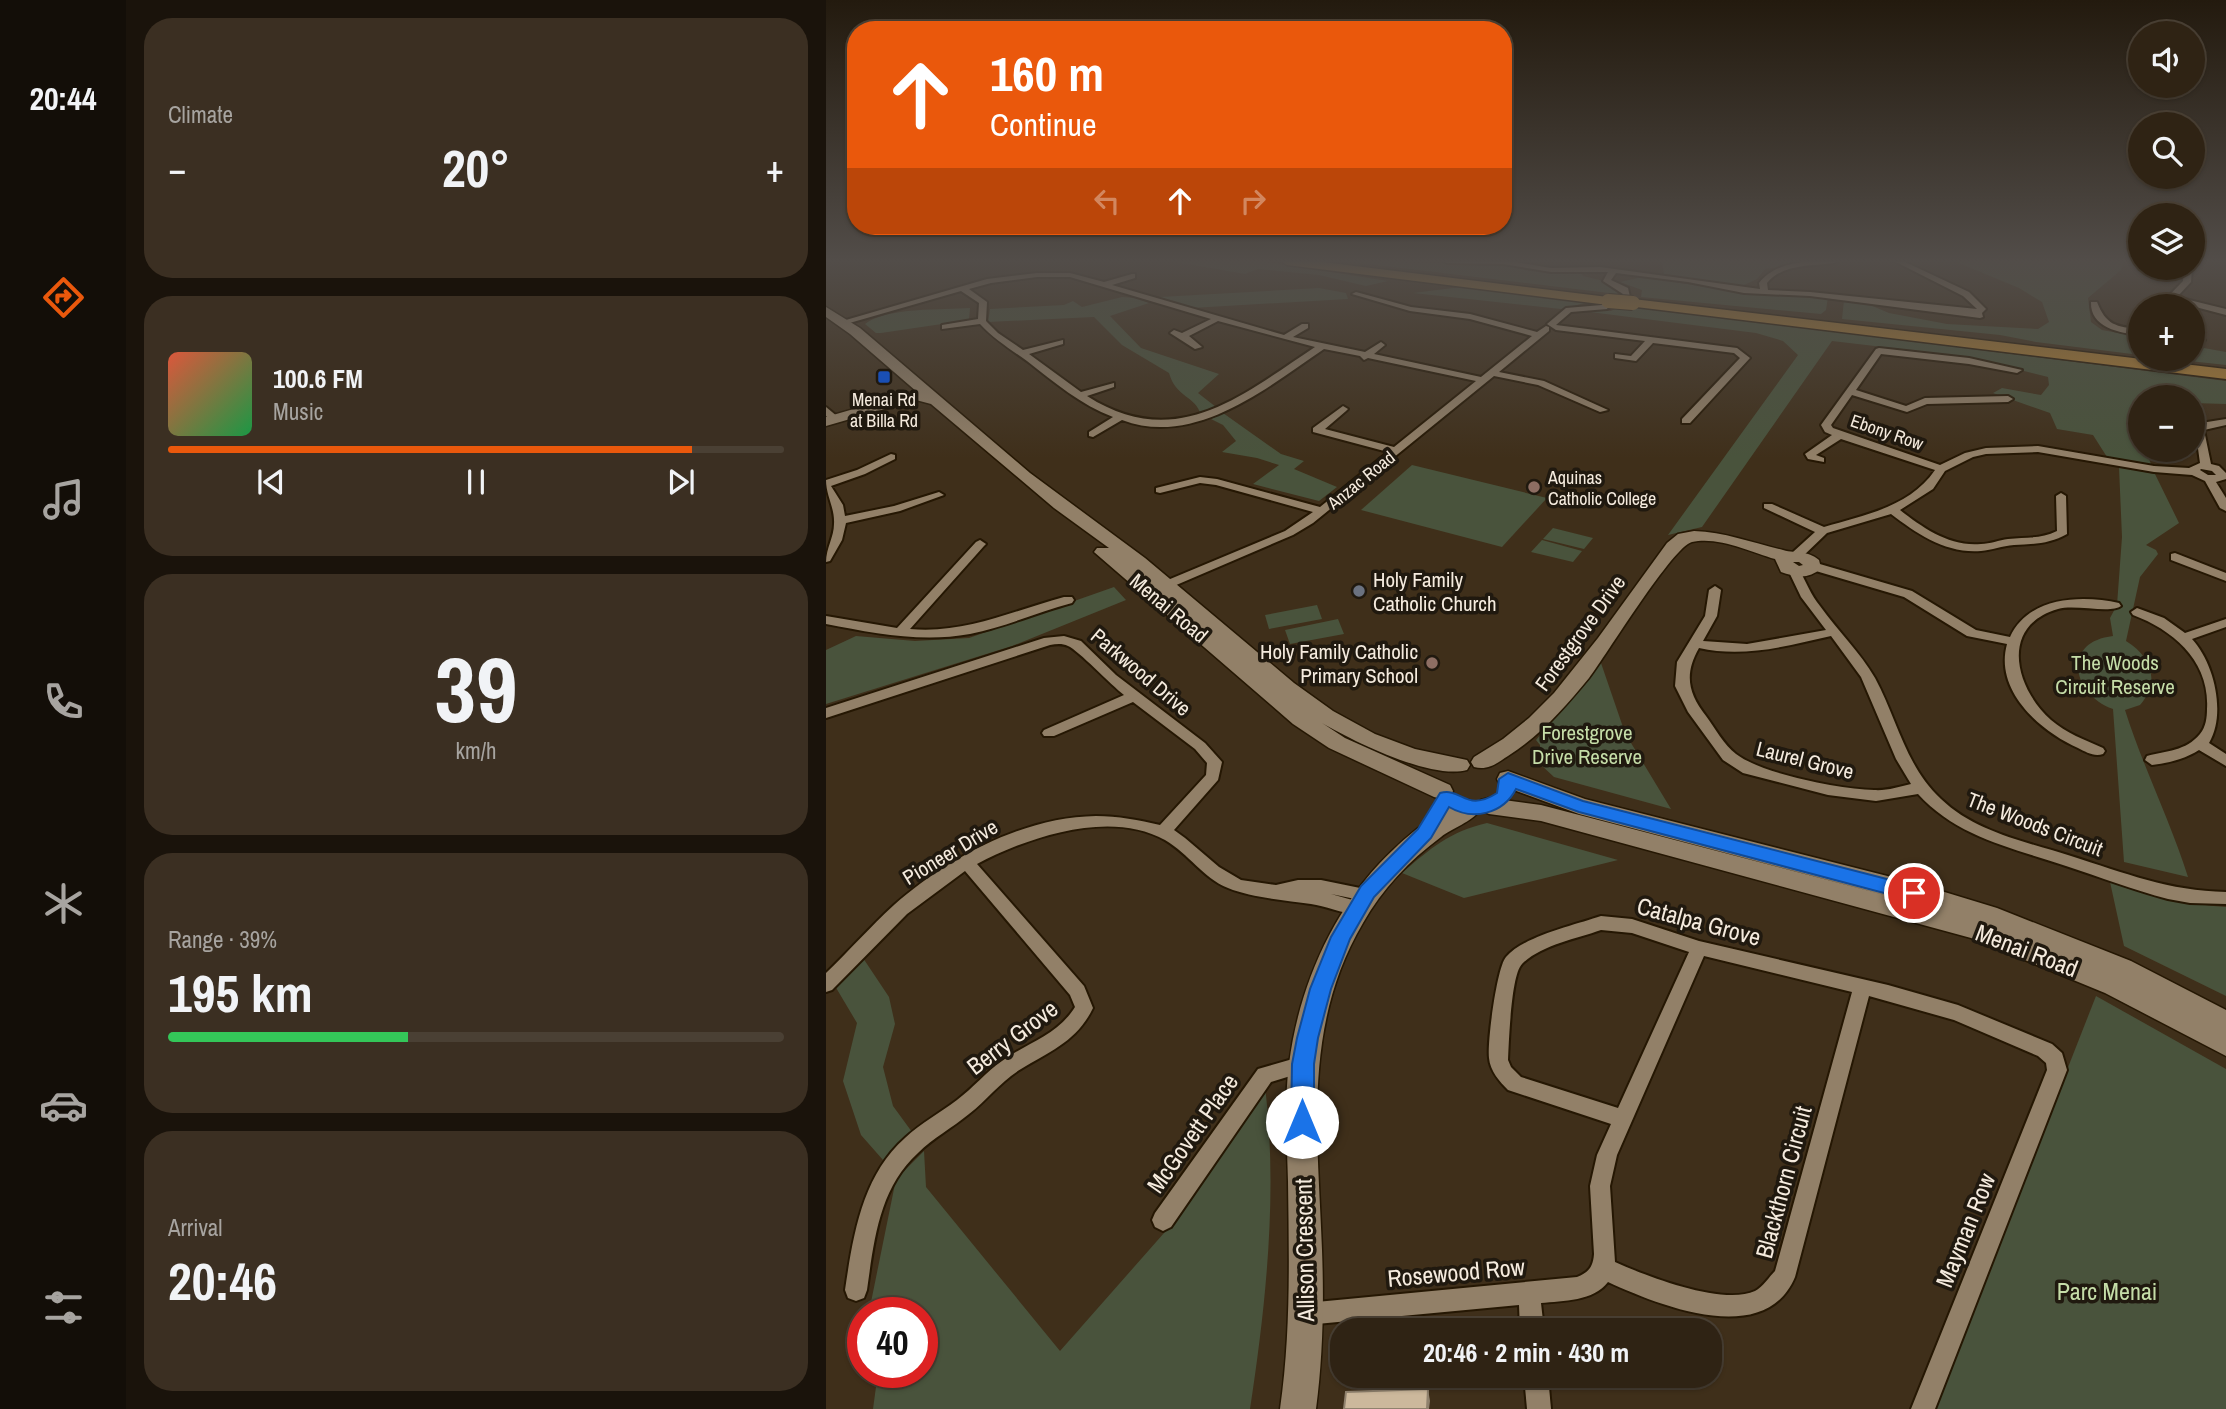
<!DOCTYPE html>
<meta charset="utf-8">
<style>
body{margin:0;font-family:"Archivo Narrow",sans-serif;background:#3b2f22;color:#f1f3f6;height:100vh;display:flex;flex-direction:column;font-size:26px;white-space:nowrap}
*{box-sizing:border-box;margin:0}
p{font-size:23px;color:#a7a4a0}
.icon{flex:none;width:38px;height:38px;fill:none;stroke:currentColor;stroke-width:2;stroke-linecap:round;stroke-linejoin:round}
.map{position:relative;flex:1;overflow:hidden}
.drawer{display:flex;flex-direction:column;gap:18px;padding:18px;background:#1a130b;width:700px}
.drawer>*{flex:none}
.guide{position:absolute;left:21px;top:21px;width:665px;height:214px;border-radius:28px;box-shadow:0 2px 5px #0004,0 0 0 2px #4a4034;background:#ea580c;color:#fff;overflow:hidden}
.buttons{position:absolute;left:1302px;top:21px;display:grid;gap:14px}
.buttons a{display:grid;place-items:center;width:77px;height:77px;border-radius:50%;background:#2f2314;box-shadow:0 2px 5px #0004,0 0 0 2px #4a4034;font-size:35px}
.speed{position:absolute;left:21px;top:1297px;display:flex;gap:14px;font-size:35px;font-weight:700;text-align:center}
.speed>*{display:grid;place-content:center;width:91px;height:91px;border-radius:50%;background:#2f2314;box-shadow:0 2px 5px #0004,0 0 0 2px #4a4034;line-height:1}
.speed .limit{border:10px solid #d22;background:#fff;color:#111}
.pin{position:absolute;display:grid;place-items:center;width:60px;height:60px;color:#fff;margin:-30px;border:4px solid #fff;border-radius:50%;box-shadow:0 2px 7px #0007}
.me{position:absolute;width:77px;margin:-38px;rotate:0deg;stroke-linejoin:round;filter:drop-shadow(0 0 5px #0008)}
.turn{display:flex;align-items:center;gap:24px;height:147px;padding:0 28px;font-size:32px}
.turn .icon{width:91px;height:91px;stroke-width:2.5}
.turn b{display:block;font-size:49px;line-height:60px}
.lanes{display:flex;align-items:center;height:66px;padding:0 28px;background:#0003;justify-content:center;gap:35px;direction:ltr}
.lanes .off{opacity:.35}
.big{font-size:52px;font-weight:700;line-height:1.1}
.drawer .card{flex:1;display:flex;flex-direction:column;justify-content:center;gap:10px;min-width:0;padding:0 24px;border-radius:28px;background:#3b2f22}
.drawer .dial{align-items:center;gap:0}
.dial b{font-size:91px;line-height:1}
.song{display:flex;align-items:center;gap:21px}
.cover{width:84px;height:84px;border-radius:10px;background:linear-gradient(135deg,hsl(10 70% 55%),hsl(140 70% 35%))}
.played{height:7px;border-radius:4px;background:linear-gradient(90deg,#ea580c 85%,#4a4034 85%)}
.keys{display:flex;justify-content:space-around;direction:ltr}
.heat{display:flex;justify-content:space-between;align-items:center;font-size:38px;direction:ltr}
.charge{height:10px;border-radius:5px;background:linear-gradient(90deg,#34c759 39%,#4a4034 0)}
.trip{position:absolute;left:504px;top:1318px;width:392px;height:70px;border-radius:28px;background:#2f2314;box-shadow:0 2px 5px #0004,0 0 0 2px #4a4034;font-weight:700;line-height:70px;text-align:center}
main{display:flex;flex:1;min-height:0}
.tab-bar{display:flex;flex-direction:column;width:126px;justify-content:space-around;align-items:center;background:#130e08;color:#a7a4a0}
.tab-bar .icon{width:49px;height:49px}
.tab-bar .on{color:#ea580c}
.tab-bar b{font-size:32px;color:#f1f3f6}
.map>svg:first-child{display:block}
.green{fill:#49533c}
.lines{fill:none;stroke-linecap:round;stroke-linejoin:round}
.street-casing{stroke:#251703;stroke-width:4}
.secondary-casing{stroke:#251703;stroke-width:3}
.primary-casing{stroke:#251703;stroke-width:3}
.street{fill:#928068;fill-rule:evenodd}
.secondary{fill:#928068;fill-rule:evenodd}
.primary{fill:#ae7f34;fill-rule:evenodd}
.primary-bridge-casing{stroke:#251703;stroke-width:16;stroke-linecap:butt}
.primary-bridge{stroke:#ae7f34;stroke-width:14}
.shaded-wall{fill:#8f816d}
.building{fill:#ccb89c;stroke:#8f816d;stroke-width:2}
.route{fill:#1a73e8;stroke:#114b97;stroke-width:2}
.transit-dot{fill:#1a4fb4;stroke:#20190f;stroke-width:2.5}
.education-dot{fill:#8d6e63;stroke:#20190f;stroke-width:2.5}
.worship-dot{fill:#6b7280;stroke:#20190f;stroke-width:2.5}
.labels{text-anchor:middle;dominant-baseline:central;stroke-width:7;stroke-linejoin:round;paint-order:stroke}
.far-poi-label{font-size:18px;fill:#f5ebde;stroke:#20190f}
.far-street-label{font-size:18px;fill:#f5ebde;stroke:#20190f}
.poi-label{font-size:21px;fill:#f5ebde;stroke:#20190f;text-anchor:start}
.street-label{font-size:21px;fill:#f5ebde;stroke:#20190f}
.park-label{font-size:21px;fill:#c5dda8;stroke:#20190f}
.near-street-label{font-size:24px;fill:#f5ebde;stroke:#20190f}
.near-park-label{font-size:24px;fill:#c5dda8;stroke:#20190f}
</style>
<main>
<nav class="tab-bar">
<b>20:44</b>
<svg class="icon on" aria-label="directions" viewBox="0 0 24 24"><path d="M12 3l9 9-9 9-9-9zM9 14v-3h6M13 9l2 2-2 2"/></svg>
<svg class="icon" aria-label="music" viewBox="0 0 24 24"><path d="M9 18V5l10-2v13"/><circle cx="6" cy="18" r="3"/><circle cx="16" cy="16" r="3"/></svg>
<svg class="icon" aria-label="phone" viewBox="0 0 24 24"><path d="M5 4h4l2 5-3 2q2 4 5 5l2-3 5 2v4C11 20 4 13 5 4z"/></svg>
<svg class="icon" aria-label="climate" viewBox="0 0 24 24"><path d="M12 3v18M4 7l16 10M4 17L20 7"/></svg>
<svg class="icon" aria-label="car" viewBox="0 0 24 24"><path d="M5 17H2v-5l4-1 3-4h7l3 4 3 1v5h-3M9 17h6M6 11h13"/><circle cx="7" cy="17" r="2"/><circle cx="17" cy="17" r="2"/></svg>
<svg class="icon" aria-label="filters" viewBox="0 0 24 24"><path d="M4 7h16M4 17h16"/><circle cx="9" cy="7" r="2"/><circle cx="15" cy="17" r="2"/></svg>
</nav>
<section class="drawer">
<div class="card"><p>Climate</p>
<div class="heat"><a>−</a><b class="big">20°</b><a>+</a></div>
</div>
<div class="card">
<div class="song"><i class="cover"></i><div><b>100.6 FM</b><p>Music</p></div></div>
<div class="played"></div>
<div class="keys"><svg class="icon" aria-label="previous" viewBox="0 0 24 24"><path d="M18 5L8 12l10 7zM5 5v14"/></svg><svg class="icon" aria-label="pause" viewBox="0 0 24 24"><path d="M8 5v14M16 5v14"/></svg><svg class="icon" aria-label="next" viewBox="0 0 24 24"><path d="M6 5l10 7-10 7zM19 5v14"/></svg></div>
</div>
<div class="card dial"><b>39</b><p>km/h</p></div>
<div class="card"><p>Range · 39%</p><b class="big">195 km</b><div class="charge"></div></div>
<div class="card"><p>Arrival</p><b class="big">20:46</b></div>
</section>
<div class="map">
<svg width="1400" height="1409" viewBox="0 0 1400 1409">
<rect width="100%" height="100%" fill="#3f2f1a"/>
<g class="green">
<path d="M344,261H434L562,281L540,286L493,275L432,269L419,274Z"/>
<path d="M516,261L673,264L704,271L754,272L757,276L774,280L793,291L791,294Z"/>
<path d="M836,261H991L939,269L931,279L916,286L838,274Z"/>
<path d="M1128,261H1298L1295,270L1262,298L1265,322L1276,330L1314,337V355L1210,342L1174,335L1016,319L1018,300L1037,302L1063,313L1121,324L1212,329L1223,322L1216,302L1193,288Z"/>
<path d="M816,277L925,294L1002,297L1000,310L995,314L815,297L816,290L794,282Z"/>
<path d="M643,286L763,302L735,309L587,293Z"/>
<path d="M493,288L520,293L522,299L365,308L334,297Z"/>
<path d="M296,297L309,298L323,303L284,316L315,348L393,374L372,393L390,407L375,415C369,395 350,398 343,373L296,345L268,317L162,322L164,309L238,305L247,301L256,307Z"/>
<path d="M796,305L1400,381V404L1367,403V397H1314V450H1320L1326,467L1281,457L1267,435L1231,429L1224,413L1167,393L1176,388L1215,395L1223,385L1222,377L1142,357L1006,341L876,527L842,535L972,355L957,341L930,333L756,311H785Z"/>
<path d="M144,308L143,320L55,333H50L39,324C61,307 116,310 144,308Z"/>
<path d="M1367,346L1400,352V365L1345,359H1367Z"/>
<path d="M397,413L455,454L478,461L468,469L511,487L493,501L427,484L453,465L431,458L396,452L410,441L397,425L385,419Z"/>
<path d="M586,465L721,498L676,547L535,510Z"/>
<path d="M1293,467L1329,474L1353,523L1320,545L1330,550L1332,554L1314,577L1300,641C1325,656 1335,682 1314,705L1299,710C1317,767 1344,820 1362,877L1298,862L1287,709C1246,694 1235,642 1287,636L1284,618L1291,605L1296,537Z"/>
<path d="M727,528L767,538L758,549L717,539Z"/>
<path d="M716,540L756,551L747,562L705,552Z"/>
<path d="M288,587L300,600L186,646L0,704V650L30,636L89,641L143,638Z"/>
<path d="M491,605L496,619L443,629L439,615Z"/>
<path d="M512,619L518,634L464,644L459,630Z"/>
<path d="M775,663L799,733L845,809L728,777L714,764V745L710,740Z"/>
<path d="M661,823L792,860L638,898L576,873C605,848 623,832 661,823Z"/>
<path d="M1284,882C1322,896 1359,904 1400,907V996L1298,946Z"/>
<path d="M37,958L63,997L69,1024L57,1067L67,1106L86,1132L57,1160L35,1135L17,1081L31,1023L9,986Z"/>
<path d="M1270,996L1400,1069V1409H1108Z"/>
<path d="M439,1086C452,1192 440,1304 424,1409H47L52,1372H96V1312H43L70,1179L98,1151L100,1187L234,1351L353,1216Z"/>
</g>
<g class="lines">
<g class="street-casing">
<g id="street">
<path d="M617,261H683L725,268L774,267L934,289L933,283C951,260 984,261 1012,261L1008,263C985,266 956,264 941,283L942,290L984,292L1151,309L1137,296L1068,261H1077L1143,292L1160,309L1156,313L1157,317L1154,318L984,296L918,293L862,282L790,273L785,280L802,288L804,297L781,309L745,312L730,325L911,348L924,358L864,423H856V419L914,358L908,353L827,343L810,361L789,358V354L805,356L819,341L730,330L721,324L740,308L776,305L797,294L777,281L782,272H725L677,264L621,263Z"/>
<path d="M1358,268H1366L1365,282L1351,297L1400,309V315L1347,301L1341,306H1333L1357,281Z"/>
<path d="M211,273H244L278,282L306,274H309V278L286,285L458,335L476,324H482V328L467,337L539,352L555,342L559,345L548,354L655,377L706,336L644,319L584,311L526,294L530,292L585,307L644,314L711,332L720,326L723,327V331L673,372L718,381L782,410L774,412L712,385L668,376L487,523L467,535L341,589L335,585L337,582L459,531L487,512L390,485L374,483L334,493L330,492V488L374,477L391,479L494,507L562,452L487,432V428L517,406L522,409L520,411L499,429L568,447L650,381L542,358L538,360L534,356L498,349C442,387 369,448 296,420L267,437L263,436V432L287,417C255,405 228,382 201,361C184,349 168,339 154,324L116,329V325L152,319L153,303L135,291L20,324L13,322L161,279ZM211,277H244L385,319L356,333L348,330L344,333L369,349L376,347L363,336L392,321L489,347C415,396 350,453 261,396L288,387V383L255,392L203,354L237,344V340L197,350L172,333L160,321L161,302L143,289L165,283Z"/>
<path d="M1265,302H1271C1280,325 1290,327 1314,329V335C1294,333 1264,328 1265,302Z"/>
<path d="M1367,334L1379,340L1375,343L1367,340Z"/>
<path d="M1053,348L1143,358L1196,370L1191,373L1143,364L1055,354L1030,390L1080,406L1099,398L1182,396L1187,399L1182,402L1101,404L1081,412L1026,395L1005,425L1007,428L1114,465L1139,453L1160,448L1212,446L1328,466L1363,468L1374,463L1369,427L1375,423L1400,419V425L1378,430L1385,464L1393,466L1400,473V479L1390,482L1400,498V511L1394,508L1379,481L1366,475L1328,472L1212,452L1160,454L1147,457L1119,471L1107,489L1074,510C1097,528 1124,547 1155,544C1164,544 1173,540 1182,539C1200,537 1215,539 1231,531L1230,496L1235,493L1240,496L1241,534C1224,544 1207,544 1188,545C1176,546 1166,550 1155,551C1121,554 1091,534 1065,514L1001,533L975,558H967V552L989,532L938,508V504H946L998,527C1038,515 1084,507 1109,470L1015,439L990,455L998,458V462L982,459L979,454L1006,435L999,432L995,425L1050,349ZM1375,469L1386,471L1390,475H1382L1374,470Z"/>
<path d="M0,407L12,417V421H6L0,416Z"/>
<path d="M65,454L69,455V459L39,474L5,486L17,505L19,516L68,506L113,492L118,495L74,511L20,523L16,540L4,561L0,562C0,548 8,537 8,524C9,508 0,496 0,480L31,470Z"/>
<path d="M154,540L160,544L158,546L84,629C139,634 186,611 238,597H246L248,600L246,603C212,612 179,627 144,634C95,643 47,633 0,624V616L71,628L150,542Z"/>
<path d="M1349,553L1400,573V581L1345,560V554Z"/>
<path d="M987,562L1086,591L1150,630L1184,637C1203,596 1256,595 1293,603L1295,606C1285,614 1249,604 1232,609C1173,626 1189,688 1225,720C1240,733 1259,740 1277,748L1279,751L1277,754C1268,757 1260,752 1252,748C1214,731 1168,691 1181,644L1141,636L1078,597L983,569L981,566Z"/>
<path d="M969,568L973,569C980,582 985,595 994,606C1012,631 1034,652 1049,678C1071,719 1080,767 1115,799C1149,832 1201,842 1245,856C1299,873 1343,891 1400,892V904L1364,903L1342,899C1307,890 1274,877 1240,866C1186,848 1131,837 1092,794L1050,801L1002,795L917,773L897,760L862,712L849,686L851,662L879,616L883,590L889,586L895,590L891,616L877,641L921,644L1000,630L975,597L963,572ZM1005,636L1035,677L1070,759L1085,784C1073,787 1060,791 1048,790C1014,789 936,774 910,754C898,745 889,728 880,716C862,693 858,674 873,648C918,658 961,646 1005,636Z"/>
<path d="M1311,608L1338,618L1359,633L1400,619V627L1366,639C1389,664 1400,715 1383,743L1400,754V766L1373,750C1359,759 1343,763 1326,765L1319,760L1321,756C1340,751 1360,751 1374,734C1380,727 1381,717 1381,709C1384,661 1347,630 1307,615L1305,612Z"/>
<path d="M238,636L255,641L290,675L379,743L396,762L392,780L348,830L359,838L393,867L415,880L450,885L472,880H495L539,889L545,890L547,895L545,900L539,901L505,894L537,903L539,908L537,913C523,917 501,906 485,904C460,900 426,898 402,888C377,878 363,854 339,840C284,809 202,837 151,864L258,986L267,1008C251,1041 225,1051 195,1069C175,1081 161,1100 143,1114C126,1128 107,1138 92,1153C53,1188 48,1241 41,1290L38,1298L30,1301L22,1298L19,1290C27,1236 36,1176 79,1138C95,1123 114,1113 131,1100C147,1088 160,1072 176,1061C202,1042 231,1036 249,1007L244,995L139,871L81,914L6,990L0,992V973C23,951 44,927 68,905C122,858 197,817 270,816C292,816 313,820 334,825L380,775L381,763L369,749L307,702L228,736H218L216,733L218,730L298,695C285,685 252,650 242,646C236,643 230,644 224,645L0,718V708L218,638Z"/>
<path d="M775,916L806,919L873,941L1062,985L1132,1005L1226,1044L1236,1053L1241,1070L1109,1409H1085L1221,1070L1220,1063L1212,1056L1128,1020L1043,996L969,1277C939,1349 832,1305 782,1282C768,1301 737,1301 715,1303L718,1330H694L693,1305L480,1325L472,1322L469,1314L472,1306L480,1303L751,1277C763,1272 767,1267 768,1254L764,1186L771,1155L785,1124L682,1090C674,1082 664,1071 663,1058C661,1042 671,967 680,957C698,936 749,925 775,916ZM775,930L806,933L863,952L792,1108L695,1077L685,1067L682,1060C683,1041 685,975 696,964C715,945 750,939 775,930ZM878,956L1026,992L949,1271C943,1277 937,1287 929,1291C897,1306 820,1276 789,1262L784,1186L791,1155Z"/>
<path d="M477,1056L484,1058L487,1064L484,1070L445,1082L345,1227L337,1231L329,1227L326,1220L329,1213L432,1069Z"/>
<path d="M698,1376H722L725,1409H701Z"/>
</g>
</g>
<g class="secondary-casing">
<g id="secondary">
<path d="M0,307L34,328L204,473L319,558L468,683L507,711L549,734L589,749L641,760L644,765L641,770C605,780 527,741 496,723L519,738L624,785L627,791L624,797L616,799L608,797L503,748L467,724L268,552L271,548H283L228,508L105,404L90,400L0,426V417L90,391L24,334L0,317Z"/>
<path d="M868,531C899,532 927,543 957,550C971,554 981,550 993,560L995,568C983,580 969,577 955,572L949,559C925,552 892,536 866,542C847,546 780,656 763,678C739,707 714,736 682,756C671,763 662,771 648,767L645,762L648,757L677,739L703,718L728,693L772,638L841,543L852,534ZM967,562H973L977,565L973,566Z"/>
<path d="M682,771L759,799L1089,883L1171,908L1305,961L1400,1010V1056L1279,993L1145,938L715,821L663,814L654,810C646,822 626,828 615,837C584,860 556,889 537,923C476,1026 492,1136 496,1250C498,1303 497,1356 490,1409H454C465,1333 463,1258 462,1181C461,1143 458,1103 463,1064C472,992 503,918 553,864C577,839 609,810 643,800L652,804L655,800L663,798L715,805L1097,905L753,814L674,785L671,779L674,773Z"/>
</g>
</g>
<g class="primary-casing">
<g id="primary">
<path d="M455,261H488L782,297L789,301L782,305L461,265Z"/>
<path d="M807,299L1400,369V379L802,306V300Z"/>
</g>
</g>
<use href="#street" class="street"/>
<use href="#secondary" class="secondary"/>
<use href="#primary" class="primary"/>
<g class="primary-bridge-casing">
<path id="primary-bridge" d="M782,301L807,303"/>
</g>
<use href="#primary-bridge" class="primary-bridge"/>
</g>
<path class="shaded-wall" d="M602,1389L604,1401L603,1409H601Z"/>
<path class="building" d="M602,1389L601,1409H518L520,1392Z"/>
<linearGradient id="sky" x2="0" y2="1"><stop stop-color="#231a0e"/><stop offset="0.57" stop-color="#524d49"/><stop offset="1" stop-color="#524d49" stop-opacity="0"/></linearGradient>
<rect width="1400" height="458" fill="url(#sky)"/>
<path class="route" d="M682,773L757,801L1088,886L1095,888L1098,893L1095,898L1088,901L753,812L690,789C677,814 647,821 623,807L605,838L548,897L524,939L505,989L492,1038L488,1064V1122L484,1129L476,1132L468,1129L465,1122L466,1064L471,1038L484,989L505,937L535,886L592,829L614,793C636,787 640,813 671,793L673,779Z"/>
<rect class="transit-dot" x="51" y="370" width="14" height="14" rx="3.5"/>
<g class="education-dot">
<circle cx="708" cy="487" r="7"/>
<circle cx="606" cy="663" r="7"/>
</g>
<circle class="worship-dot" cx="533" cy="591" r="7"/>
<g class="labels">
<g class="far-poi-label">
<text x="58" y="399">Menai Rd<tspan x="58" dy="21">at Billa Rd</tspan></text>
<text x="722" y="477" text-anchor="start">Aquinas<tspan x="722" dy="21">Catholic College</tspan></text>
</g>
<g class="far-street-label">
<text transform="translate(1061 432) rotate(19)">Ebony Row</text>
<text transform="translate(535 480) rotate(-39)">Anzac Road</text>
</g>
<g class="poi-label">
<text x="547" y="579">Holy Family<tspan x="547" dy="24">Catholic Church</tspan></text>
<text x="592" y="651" text-anchor="end">Holy Family Catholic<tspan x="592" dy="24">Primary School</tspan></text>
</g>
<g class="street-label">
<text transform="translate(343 608) rotate(40)">Menai Road</text>
<text transform="translate(754 633) rotate(-54)">Forestgrove Drive</text>
<text transform="translate(315 672) rotate(40)">Parkwood Drive</text>
<text transform="translate(979 760) rotate(14)">Laurel Grove</text>
<text transform="translate(1209 824) rotate(21)">The Woods Circuit</text>
<text transform="translate(124 852) rotate(-31)">Pioneer Drive</text>
</g>
<g class="park-label">
<text x="1289" y="662">The Woods<tspan x="1289" dy="24">Circuit Reserve</tspan></text>
<text x="761" y="732">Forestgrove<tspan x="761" dy="24">Drive Reserve</tspan></text>
</g>
<g class="near-street-label">
<text transform="translate(873 921) rotate(15)">Catalpa Grove</text>
<text transform="translate(1201 950) rotate(21)">Menai Road</text>
<text transform="translate(186 1037) rotate(-37)">Berry Grove</text>
<text transform="translate(366 1133) rotate(-55)">McGovett Place</text>
<text transform="translate(957 1182) rotate(-75)">Blackthorn Circuit</text>
<text transform="translate(1139 1230) rotate(-68)">Mayman Row</text>
<text transform="translate(478 1250) rotate(-91)">Allison Crescent</text>
<text transform="translate(630 1272) rotate(-5)">Rosewood Row</text>
</g>
<g class="near-park-label">
<text x="1281" y="1291">Parc Menai</text>
</g>
</g>
</svg>
<div class="buttons">
<a><svg class="icon" aria-label="sound" viewBox="0 0 24 24"><path d="M4 9h4l5-4v14l-5-4H4zM17 9q2 3 0 6"/></svg></a>
<a><svg class="icon" aria-label="search" viewBox="0 0 24 24"><circle cx="10" cy="10" r="6"/><path d="M15 15l6 6"/></svg></a>
<a><svg class="icon" aria-label="layers" viewBox="0 0 24 24"><path d="M12 4l9 5-9 5-9-5zM3 14l9 5 9-5"/></svg></a>
<a>+</a>
<a>−</a>
</div>
<div class="speed"><div class="limit">40</div></div>
<div class="pin" style="left:1088px;top:893px;background:#d93025"><svg class="icon" aria-label="arrive" viewBox="0 0 24 24"><path d="M6 21V4h12l-3 4 3 4H6"/></svg></div>
<svg class="me" style="left:476px;top:1122px" viewBox="-20 -20 40 40"><circle r="19" fill="#fff"/><path d="M0-13L10 11 0 6-10 11z" fill="#1a73e8"/></svg>
<div class="trip">20:46 · 2 min · 430 m</div>
<div class="guide">
<div class="turn"><svg class="icon" aria-label="ahead" viewBox="0 0 24 24"><path d="M12 20V5M6 11l6-6 6 6"/></svg><div><b>160 m</b>Continue</div></div>
<div class="lanes"><svg class="icon off" aria-label="left" viewBox="0 0 24 24"><path d="M17 20v-9H6M10 6l-5 5 5 5"/></svg><svg class="icon" aria-label="ahead" viewBox="0 0 24 24"><path d="M12 20V5M6 11l6-6 6 6"/></svg><svg class="icon off" aria-label="right" viewBox="0 0 24 24"><path d="M7 20v-9h11M14 6l5 5-5 5"/></svg></div>
</div>
</div>
</main>
